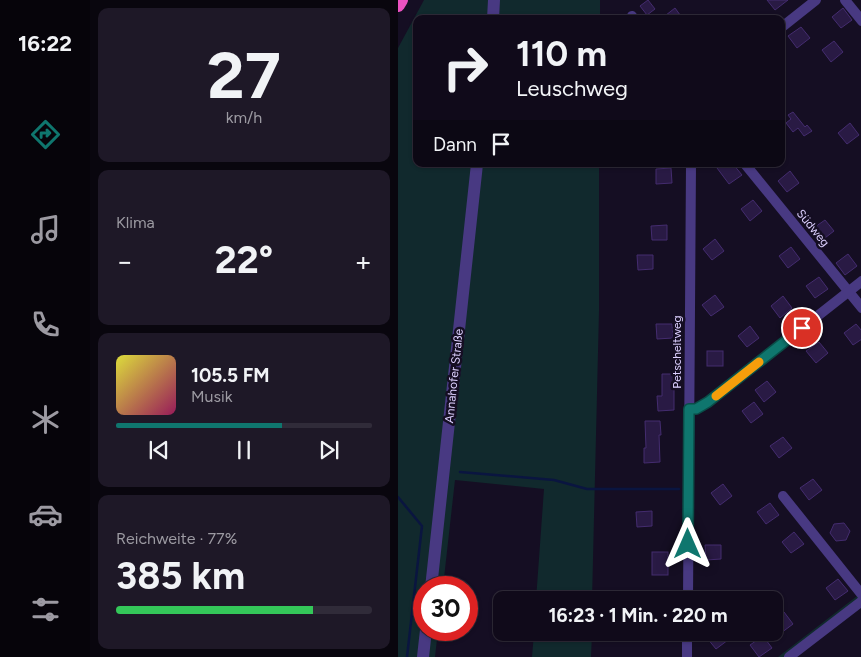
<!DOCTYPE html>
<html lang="de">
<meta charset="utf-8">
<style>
body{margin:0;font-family:Figtree,sans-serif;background:#1e1827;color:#f1f3f6;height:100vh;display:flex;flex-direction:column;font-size:19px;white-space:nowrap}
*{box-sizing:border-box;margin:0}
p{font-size:16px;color:#9c9aa2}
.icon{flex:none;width:28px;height:28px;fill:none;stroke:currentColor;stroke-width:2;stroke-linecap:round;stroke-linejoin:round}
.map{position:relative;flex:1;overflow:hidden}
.side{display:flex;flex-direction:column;gap:8px;padding:8px;background:#09060e;width:308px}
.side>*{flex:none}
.top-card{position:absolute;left:15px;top:15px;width:372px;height:152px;border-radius:10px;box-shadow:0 1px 4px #0004,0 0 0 1px #302b39;background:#100a1a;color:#f1f3f6;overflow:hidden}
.speed{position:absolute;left:15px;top:576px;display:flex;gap:10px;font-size:25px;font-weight:700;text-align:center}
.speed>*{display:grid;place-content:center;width:65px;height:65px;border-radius:50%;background:#100a1a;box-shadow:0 1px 4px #0004,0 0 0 1px #302b39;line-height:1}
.speed .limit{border:8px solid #d22;background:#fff;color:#111}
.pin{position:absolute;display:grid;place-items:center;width:42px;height:42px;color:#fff;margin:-21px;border:2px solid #fff;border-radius:50%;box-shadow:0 1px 5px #0007}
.me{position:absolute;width:55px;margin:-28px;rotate:0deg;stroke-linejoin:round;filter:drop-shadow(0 0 4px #0008)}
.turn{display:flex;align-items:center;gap:18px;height:105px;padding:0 20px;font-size:22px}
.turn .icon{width:65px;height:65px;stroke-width:2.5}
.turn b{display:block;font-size:35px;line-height:42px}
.then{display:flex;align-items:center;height:48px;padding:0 20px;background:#0003;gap:10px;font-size:19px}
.big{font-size:38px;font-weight:700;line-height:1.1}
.side .card{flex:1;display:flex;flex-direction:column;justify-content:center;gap:8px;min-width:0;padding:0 18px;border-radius:10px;background:#1e1827}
.side .dial{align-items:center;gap:0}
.dial b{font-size:65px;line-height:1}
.song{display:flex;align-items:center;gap:15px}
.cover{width:60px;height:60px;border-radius:8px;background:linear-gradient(135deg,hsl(60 70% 55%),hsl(330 70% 35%))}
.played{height:5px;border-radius:2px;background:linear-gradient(90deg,#0f766e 65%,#302b39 65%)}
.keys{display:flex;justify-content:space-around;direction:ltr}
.heat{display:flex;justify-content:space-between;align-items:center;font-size:28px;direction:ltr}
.charge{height:8px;border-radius:4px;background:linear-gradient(90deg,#34c759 77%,#302b39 0)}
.trip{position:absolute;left:95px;top:591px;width:290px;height:50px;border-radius:10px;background:#100a1a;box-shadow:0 1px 4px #0004,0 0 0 1px #302b39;font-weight:700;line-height:50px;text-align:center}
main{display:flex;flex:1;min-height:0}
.tab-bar{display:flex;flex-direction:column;width:90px;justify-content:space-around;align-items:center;background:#06040a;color:#9c9aa2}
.tab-bar .icon{width:35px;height:35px}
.tab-bar .active{color:#0f766e}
.tab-bar b{font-size:22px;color:#f1f3f6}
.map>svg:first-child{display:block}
.green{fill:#11292d}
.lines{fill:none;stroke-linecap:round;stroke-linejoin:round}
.stream{stroke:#0a1540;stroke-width:2.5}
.building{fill:#291a44;stroke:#442c6f}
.minor{stroke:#483982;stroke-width:10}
.tertiary{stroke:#483982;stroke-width:12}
.trunk{stroke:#ec52c1;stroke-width:14}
.route-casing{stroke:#0a4d48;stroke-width:12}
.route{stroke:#0f766e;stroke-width:9}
.slow{stroke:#f59e0b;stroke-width:9}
.labels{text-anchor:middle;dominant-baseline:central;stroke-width:5;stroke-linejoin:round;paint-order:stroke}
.street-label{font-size:12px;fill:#ddd0ff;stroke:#150e23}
</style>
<main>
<nav class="tab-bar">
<b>16:22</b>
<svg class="icon active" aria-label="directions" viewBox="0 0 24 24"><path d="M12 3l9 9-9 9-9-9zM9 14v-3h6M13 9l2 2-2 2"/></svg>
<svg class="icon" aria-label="music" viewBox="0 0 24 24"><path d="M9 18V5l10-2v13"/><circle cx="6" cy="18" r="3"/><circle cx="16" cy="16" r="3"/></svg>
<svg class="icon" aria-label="phone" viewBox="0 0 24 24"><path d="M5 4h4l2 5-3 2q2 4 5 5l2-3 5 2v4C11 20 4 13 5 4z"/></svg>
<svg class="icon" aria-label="climate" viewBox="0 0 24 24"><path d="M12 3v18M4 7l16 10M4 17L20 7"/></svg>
<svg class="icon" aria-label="car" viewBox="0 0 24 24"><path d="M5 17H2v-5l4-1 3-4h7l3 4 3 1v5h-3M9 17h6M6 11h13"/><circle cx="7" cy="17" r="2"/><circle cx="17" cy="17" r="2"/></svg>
<svg class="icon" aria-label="filters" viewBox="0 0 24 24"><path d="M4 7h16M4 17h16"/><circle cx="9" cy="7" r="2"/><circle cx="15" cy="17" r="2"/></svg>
</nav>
<section class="side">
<div class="card dial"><b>27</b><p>km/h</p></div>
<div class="card"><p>Klima</p>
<div class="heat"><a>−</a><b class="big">22°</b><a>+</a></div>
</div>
<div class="card">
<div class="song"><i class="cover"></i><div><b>105.5 FM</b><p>Musik</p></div></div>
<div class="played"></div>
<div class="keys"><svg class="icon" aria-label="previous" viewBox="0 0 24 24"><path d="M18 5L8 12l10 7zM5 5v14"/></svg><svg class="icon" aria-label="pause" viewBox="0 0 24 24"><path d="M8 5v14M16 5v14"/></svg><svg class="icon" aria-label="next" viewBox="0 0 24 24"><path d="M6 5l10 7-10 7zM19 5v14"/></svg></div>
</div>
<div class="card"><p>Reichweite · 77%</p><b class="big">385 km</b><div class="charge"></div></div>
</section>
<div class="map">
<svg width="464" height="657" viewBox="0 0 464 657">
<rect width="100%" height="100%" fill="#150e23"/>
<g class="green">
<path d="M26,0H202V19H19V164H201V311L194,600H138L146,489L57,480L45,587L26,588V630H40L37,657H0V48Z"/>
<path d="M463,593V606L398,657H380Z"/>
<path d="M136,633H194L193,657H134Z"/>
</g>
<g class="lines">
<g class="stream">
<path d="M62,472L156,480L189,489H281"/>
<path d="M0,497L24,526L9,657"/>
</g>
</g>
<g class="building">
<path d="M250,0L257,9L249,15L242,6Z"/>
<path d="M369,0H390L377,10Z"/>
<path d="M277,8L285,19H263Z"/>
<path d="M445,8L454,20L443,28L434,17Z"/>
<path d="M403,27L412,38L399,48L390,36Z"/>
<path d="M436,41L445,52L433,62L424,50Z"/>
<path d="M395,112L407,127L409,125L414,131L406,136L400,128L395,132L388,123L393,119L390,115Z"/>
<path d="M452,123L461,135L449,144L440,133Z"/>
<path d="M316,164H335L344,175L331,184Z"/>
<path d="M273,168L274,183L258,184V169Z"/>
<path d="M392,171L401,183L389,192L380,181Z"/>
<path d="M355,200L364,211L352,221L343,209Z"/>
<path d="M427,220L436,231L423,241L414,229Z"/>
<path d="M269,225V240H254L253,226Z"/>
<path d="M317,239L326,251L314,260L305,249Z"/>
<path d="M393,247L402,259L390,268L381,256Z"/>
<path d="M450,254L459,266L447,275L438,263Z"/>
<path d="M239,255H255V269L240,270Z"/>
<path d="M421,277L430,289L417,298L408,286Z"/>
<path d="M317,295L326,307L313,316L304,305Z"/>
<path d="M385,296L394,308L382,318L373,306Z"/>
<path d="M258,324H274L275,338L259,339Z"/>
<path d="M458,324L464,331V339L455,345L446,333Z"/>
<path d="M352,326L361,338L349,347L340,336Z"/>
<path d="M421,342L430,353L418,363L408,351Z"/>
<rect x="309" y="351" width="16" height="15"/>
<path d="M264,374H276V410L260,411L259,396H264Z"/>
<path d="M369,381L378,392L366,402L357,390Z"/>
<path d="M356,402L365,414L353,423L344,411Z"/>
<path d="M247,421H262L263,435H261L262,462L246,463V448H248Z"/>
<path d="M385,437L394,448L381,458L372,446Z"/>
<path d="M415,479L424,490L411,500L402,488Z"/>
<path d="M325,484L334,496L322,505L313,493Z"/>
<path d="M372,503L381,515L368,524L359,512Z"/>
<path d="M254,511V526L239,527L238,512Z"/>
<path d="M446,523L452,531L448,540L438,541L432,533L436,524Z"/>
<path d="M396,532L406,544L393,553L384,542Z"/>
<path d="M307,545H323V559L308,560Z"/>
<rect x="254" y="552" width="16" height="23"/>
<path d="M440,579L450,591L437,600L428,588Z"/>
<path d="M386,612L395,624L383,633L376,625V620Z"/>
<path d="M315,632H325L330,640L318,649L309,638Z"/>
<path d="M365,636L374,648L361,657L352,645Z"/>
</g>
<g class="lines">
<g class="minor">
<path d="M447,0L464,21"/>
<path d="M234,16L236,19"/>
<path d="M384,27L418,0"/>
<path d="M347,164L464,308"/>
<path d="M291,409H298L310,402L464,281"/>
<path d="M385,496L464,595"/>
<path d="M290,600L293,164"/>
<path d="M289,657V632"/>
<path d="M391,657L464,601"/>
</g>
<g class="tertiary">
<path d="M95,19L96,0"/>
<path d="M33,588L79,164"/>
<path d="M25,657L28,630"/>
</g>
<path class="trunk" d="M0,5L3,0"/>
</g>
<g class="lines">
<g class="route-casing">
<path id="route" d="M290,544L291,409H298L310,402L404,328"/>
</g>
<use href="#route" class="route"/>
<path class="slow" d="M318,396L361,362"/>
</g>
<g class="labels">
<g class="street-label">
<text transform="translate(415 228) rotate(51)">Südweg</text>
<text transform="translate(279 352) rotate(-90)">Petscheltweg</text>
<text transform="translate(56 376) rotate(-84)">Annahofer Straße</text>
</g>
</g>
</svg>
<div class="speed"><div class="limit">30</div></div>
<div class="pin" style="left:404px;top:328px;background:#d93025"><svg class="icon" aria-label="arrive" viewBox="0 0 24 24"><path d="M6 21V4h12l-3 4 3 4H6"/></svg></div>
<svg class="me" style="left:290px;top:544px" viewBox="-20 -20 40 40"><path d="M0-17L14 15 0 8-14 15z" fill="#0f766e" stroke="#fff" stroke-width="4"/></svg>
<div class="trip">16:23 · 1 Min. · 220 m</div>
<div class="top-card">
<div class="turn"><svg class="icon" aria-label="right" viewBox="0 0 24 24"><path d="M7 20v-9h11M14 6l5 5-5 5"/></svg><div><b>110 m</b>Leuschweg</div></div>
<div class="then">Dann<svg class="icon" aria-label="arrive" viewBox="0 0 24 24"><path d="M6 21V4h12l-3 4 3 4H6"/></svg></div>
</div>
</div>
</main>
